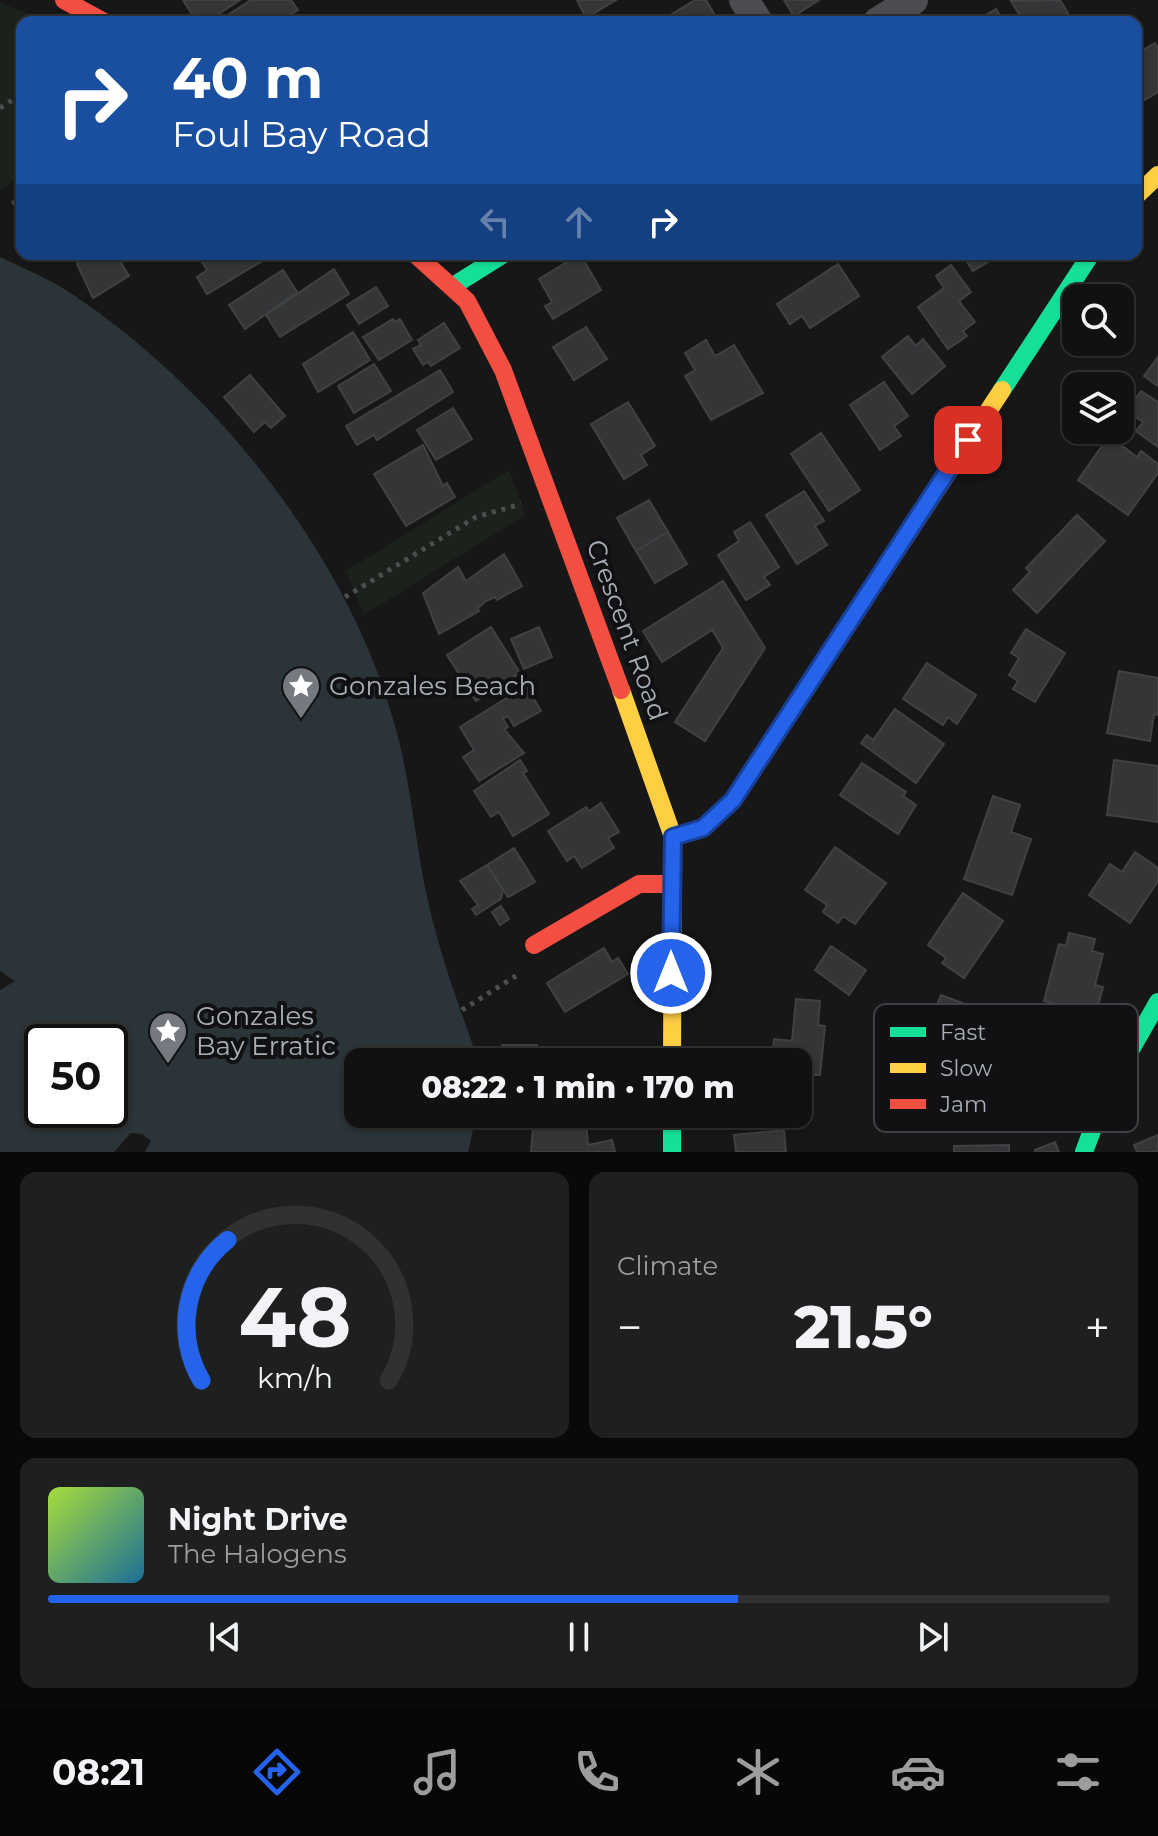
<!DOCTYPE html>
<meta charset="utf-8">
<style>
body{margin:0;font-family:Montserrat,sans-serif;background:#1e1f1f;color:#f1f3f6;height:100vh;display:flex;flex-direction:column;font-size:30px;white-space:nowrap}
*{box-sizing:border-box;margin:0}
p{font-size:26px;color:#9c9d9f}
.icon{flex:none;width:44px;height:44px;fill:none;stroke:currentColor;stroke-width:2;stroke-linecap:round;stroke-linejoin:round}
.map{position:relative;height:1152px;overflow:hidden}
.panel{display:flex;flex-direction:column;gap:20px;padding:20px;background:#090909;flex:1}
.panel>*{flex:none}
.hud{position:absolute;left:16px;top:16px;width:1126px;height:244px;border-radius:16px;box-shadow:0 2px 6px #0004,0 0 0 2px #303131;background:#1a4fa0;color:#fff;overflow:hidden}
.tools{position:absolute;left:1062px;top:284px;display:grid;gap:16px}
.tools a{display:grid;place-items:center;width:72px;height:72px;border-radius:16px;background:#111;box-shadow:0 2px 6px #0004,0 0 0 2px #303131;font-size:40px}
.speed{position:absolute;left:24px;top:1024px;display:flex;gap:16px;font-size:40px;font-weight:700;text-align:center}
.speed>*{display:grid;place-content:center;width:104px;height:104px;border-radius:50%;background:#111;box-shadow:0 2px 6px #0004,0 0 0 2px #303131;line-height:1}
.speed .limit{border:4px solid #111;border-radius:12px;background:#fff;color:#111}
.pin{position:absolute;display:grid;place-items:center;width:68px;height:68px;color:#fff;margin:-34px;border-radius:16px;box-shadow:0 4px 12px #0006}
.me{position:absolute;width:88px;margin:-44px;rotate:0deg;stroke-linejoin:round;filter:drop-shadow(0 0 6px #0008)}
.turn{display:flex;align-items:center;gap:28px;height:168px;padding:0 24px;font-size:36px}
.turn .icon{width:104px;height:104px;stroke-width:2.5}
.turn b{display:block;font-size:56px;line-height:68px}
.lanes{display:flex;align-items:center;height:76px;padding:0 24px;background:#0003;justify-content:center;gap:40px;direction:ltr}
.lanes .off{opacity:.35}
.big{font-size:60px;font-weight:800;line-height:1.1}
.panel .tile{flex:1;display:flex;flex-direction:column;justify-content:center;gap:12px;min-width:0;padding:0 28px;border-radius:16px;background:#1e1f1f}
.panel .dial{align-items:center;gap:0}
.dial svg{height:208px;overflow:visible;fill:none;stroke:#303131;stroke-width:7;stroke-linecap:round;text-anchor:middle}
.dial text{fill:#f1f3f6;stroke:none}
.song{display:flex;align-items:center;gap:24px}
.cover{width:96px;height:96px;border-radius:12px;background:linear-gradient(135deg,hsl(80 70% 55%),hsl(200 70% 35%))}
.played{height:8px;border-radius:4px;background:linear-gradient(90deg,#2563eb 65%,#303131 65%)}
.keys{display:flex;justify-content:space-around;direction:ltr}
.heat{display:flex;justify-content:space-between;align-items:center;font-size:44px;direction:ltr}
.panel .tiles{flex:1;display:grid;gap:20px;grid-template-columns:1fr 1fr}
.tile:last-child{grid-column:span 2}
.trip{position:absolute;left:344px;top:1048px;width:468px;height:80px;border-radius:16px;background:#111;box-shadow:0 2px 6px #0004,0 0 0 2px #303131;font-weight:800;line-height:80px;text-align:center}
.dock{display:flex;height:128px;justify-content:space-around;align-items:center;background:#070707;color:#9c9d9f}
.dock .icon{width:56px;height:56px}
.dock .current{color:#2563eb}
.dock b{font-size:36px;color:#f1f3f6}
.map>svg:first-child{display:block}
.green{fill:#1b211b}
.water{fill:#2a3439;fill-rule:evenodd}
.building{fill:#343537;stroke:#3f4143;stroke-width:2}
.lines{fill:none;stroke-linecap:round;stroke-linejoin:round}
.path{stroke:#4d4e52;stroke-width:5;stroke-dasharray:4 6;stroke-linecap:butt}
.street{stroke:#4b4d50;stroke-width:30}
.fast{stroke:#16e098;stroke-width:18}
.slow{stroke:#ffcf43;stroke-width:18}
.jam{stroke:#f24e42;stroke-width:18}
.route-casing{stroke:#184099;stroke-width:20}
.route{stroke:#2563eb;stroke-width:14}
.labels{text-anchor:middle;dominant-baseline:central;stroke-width:8;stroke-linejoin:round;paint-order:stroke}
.street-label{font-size:26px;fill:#a8afb8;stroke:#111113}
.poi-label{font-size:26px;fill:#a8afb8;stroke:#111113;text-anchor:start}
.key{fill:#111113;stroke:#3e4045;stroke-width:2}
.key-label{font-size:22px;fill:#a8afb8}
</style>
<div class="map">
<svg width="1158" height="1152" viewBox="0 0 1158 1152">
<rect width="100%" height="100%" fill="#171717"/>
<g class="green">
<path d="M0,3L51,22H22V176L0,190Z"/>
<path d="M509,470L525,515L364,615L346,571Z"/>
</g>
<path class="water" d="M0,257C25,269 52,280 75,296C222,395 356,566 399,741C412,793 416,848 428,901C440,956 460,1009 479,1062H358V1114H483L473,1130L468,1152H145L151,1141L142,1134L131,1133L114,1152H0V990L15,981L0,971ZM42,1042H110V1110H42Z"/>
<g class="building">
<path d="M183,0H240L206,22H197Z"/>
<path d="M251,0H291L298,10L279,22L220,20Z"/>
<path d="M577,0H616L586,18Z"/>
<path d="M695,0H706L719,22H677L672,14Z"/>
<path d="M784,0H819L794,16Z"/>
<path d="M1060,0L1068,13L1054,22H1024L1011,1Z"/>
<path d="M996,9L1004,22H974Z"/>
<path d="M1155,43L1158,48V92L1145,100L1136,87V54Z"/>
<path d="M22,193V215L12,202Z"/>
<path d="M116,254L129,276L93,298L77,264L87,254Z"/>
<path d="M197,254H285L275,260L272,255L207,294L197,277L207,270Z"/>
<path d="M580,254L601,290L553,319L545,306L552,302L539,279Z"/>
<path d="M962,254H1001L973,271Z"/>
<path d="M838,264L859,296L810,328L802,316L790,324L777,304Z"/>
<path d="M951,265L971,292L959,301L975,322L963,331L967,336L948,349L918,307L944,288L936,276Z"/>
<path d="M334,269L349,294L280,337L266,315Z"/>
<path d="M283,270L297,292L245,329L229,305Z"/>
<path d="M376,287L388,306L359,324L347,305Z"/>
<path d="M393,319L394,322L400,319L412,340L379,360L363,337Z"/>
<path d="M444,323L460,348L431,366L428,362L423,365L413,349L421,345L418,340Z"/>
<path d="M586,327L607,359L574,380L553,347Z"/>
<path d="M353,332L370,360L318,392L303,364Z"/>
<path d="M908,336L916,346L923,339L945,366L912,394L882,357Z"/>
<path d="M706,340L715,356L734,345L763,393L711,420L685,376L695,370L685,353Z"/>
<path d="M1158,357V386L1144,376Z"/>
<path d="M374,364L391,391L354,413L338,386Z"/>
<path d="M440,370L453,392L377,440L374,435L357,445L346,426Z"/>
<path d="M250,375L285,416L271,428L265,422L254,432L224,397Z"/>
<path d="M884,382L908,416L894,426L901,436L880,450L850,405Z"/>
<path d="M1141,391L1158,402V447L1136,431L1143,422L1127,411Z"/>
<path d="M628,402L655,446L641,455L647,465L624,479L591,424Z"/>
<path d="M453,408L472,439L436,460L417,430Z"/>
<path d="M821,433L860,490L829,511L791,454Z"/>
<path d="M1109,436L1137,457L1141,451L1158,464V473L1128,515L1078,480Z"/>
<path d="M423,445L443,486L447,483L455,497L406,526L374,474Z"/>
<path d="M804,491L824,521L815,526L827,545L797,564L766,515Z"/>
<path d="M649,500L668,532L636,551L617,518Z"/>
<path d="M1077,515L1105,541L1037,613L1013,590L1030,572L1026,568Z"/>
<path d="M750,522L779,567L764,577L770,585L746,600L718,555L739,541L734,532Z"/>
<path d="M668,532L687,564L655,583L636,551Z"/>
<path d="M504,554L522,586L497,600L495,597L486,601L478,608L479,611L439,634L423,593L458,567L466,581Z"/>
<path d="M723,581L765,648L705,741L675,722L723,648L712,630L662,662L643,631Z"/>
<path d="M491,627L520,673L476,701L447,655Z"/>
<path d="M539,627L552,657L524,669L511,639Z"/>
<path d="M1026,629L1065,653L1035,702L1013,689L1018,681L1009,675L1019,658L1011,653Z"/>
<path d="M927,663L976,695L957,724L948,717L943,725L903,699Z"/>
<path d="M1119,671L1158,678V715L1154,714L1150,741L1107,733Z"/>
<path d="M526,686L541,711L514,726L508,716L503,719L508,727L504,729L524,753L479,781L463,757L474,750L460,727Z"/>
<path d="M895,709L944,744L916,783L861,743L867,735L873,740Z"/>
<path d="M520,760L527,771L523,773L549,814L513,836L499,812L491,817L474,791Z"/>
<path d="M1114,760L1158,766V822L1107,815Z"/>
<path d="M862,763L906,792L903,796L916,805L898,834L840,795Z"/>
<path d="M993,796L1020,805L1011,832L1031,839L1012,895L964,879Z"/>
<path d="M601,803L619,832L608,838L614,848L582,868L574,856L567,861L548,831L586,807L589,811Z"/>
<path d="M835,847L886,883L855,924L843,916L838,923L823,912L827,905L805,890Z"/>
<path d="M514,848L535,882L508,897L487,865Z"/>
<path d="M1135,852L1158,868V881L1130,923L1089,895L1110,864L1122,872Z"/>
<path d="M487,865L503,890L501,899L476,915L472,909L478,905L460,881Z"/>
<path d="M963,893L1003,921L964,978L942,963L946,958L928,945Z"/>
<path d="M501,906L509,919L500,925L492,912Z"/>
<path d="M1069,933L1095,939L1092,951L1103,954L1095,985L1103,987L1096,1014L1044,1001L1059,944L1066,946Z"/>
<path d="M831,946L866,970L849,995L815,970Z"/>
<path d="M604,948L612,962L618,958L628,974L565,1012L547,983Z"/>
<path d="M941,995L981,1010L958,1068L919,1053L926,1035L919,1032L926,1014L932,1017Z"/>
<path d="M796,999L820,1001L818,1025L825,1026L820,1075H811L810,1088L798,1087V1062L772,1060L774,1039L792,1041Z"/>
<rect x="502" y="1045" width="35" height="17"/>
<path d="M624,1049V1062H572V1052L580,1050Z"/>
<path d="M543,1119L563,1125L564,1120L586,1121L588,1145L612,1140L615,1152H531L533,1128L540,1129Z"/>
<path d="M784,1130L786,1152H736L734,1135Z"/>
<path d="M1158,1135V1152H1137L1134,1145Z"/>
<path d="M1055,1142L1059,1152H1035V1150Z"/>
<path d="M1009,1145V1152H954V1146Z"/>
</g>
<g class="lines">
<g class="path">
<path d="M0,108L22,94"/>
<path d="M345,597L476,517L521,504"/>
<path d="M462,1010L519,974"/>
</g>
<g class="street">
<path d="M744,0L758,22"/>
<path d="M878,22L913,0"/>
</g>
<g class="fast">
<path d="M453,286L504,254"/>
<path d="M1002,390L1091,254"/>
<path d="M672,1114V1152"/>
<path d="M1084,1152L1106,1093L1158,1002"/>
</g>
<g class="slow">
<path d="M1136,196L1158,175"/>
<path d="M621,690L673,837L672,1062"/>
<path d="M673,837L703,828L733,800L1002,390"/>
</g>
<g class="jam">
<path d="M64,0L104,22"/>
<path d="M415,254L467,301L503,370L621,690"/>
<path d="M534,945L639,884H671"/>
</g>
</g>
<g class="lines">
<g class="route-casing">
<path id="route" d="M671,973L673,837L703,828L733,800L968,440"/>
</g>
<use href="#route" class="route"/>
</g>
<defs>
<g id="sight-pin" transform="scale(2)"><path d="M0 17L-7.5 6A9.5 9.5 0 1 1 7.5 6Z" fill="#757a80" stroke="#111113"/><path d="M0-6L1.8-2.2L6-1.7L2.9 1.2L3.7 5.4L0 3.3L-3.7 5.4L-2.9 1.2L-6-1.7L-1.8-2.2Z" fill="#fff"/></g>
</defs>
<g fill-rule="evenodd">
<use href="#sight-pin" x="301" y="686"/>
<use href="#sight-pin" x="168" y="1031"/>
</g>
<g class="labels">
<g class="street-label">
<text transform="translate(627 630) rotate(70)">Crescent Road</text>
</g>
<g class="poi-label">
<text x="329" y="686">Gonzales Beach</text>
<text x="196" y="1016">Gonzales<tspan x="196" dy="30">Bay Erratic</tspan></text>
</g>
</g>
<rect x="874" y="1004" width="264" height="128" rx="12" class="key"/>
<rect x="890" y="1027" width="36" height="10" fill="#16e098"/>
<rect x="890" y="1063" width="36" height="10" fill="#ffcf43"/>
<rect x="890" y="1099" width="36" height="10" fill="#f24e42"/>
<g class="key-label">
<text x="940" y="1040">Fast</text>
<text x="940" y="1076">Slow</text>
<text x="940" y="1112">Jam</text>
</g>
</svg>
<div class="tools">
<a><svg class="icon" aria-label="search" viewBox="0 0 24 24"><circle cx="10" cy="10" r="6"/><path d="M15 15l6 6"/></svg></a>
<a><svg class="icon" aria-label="layers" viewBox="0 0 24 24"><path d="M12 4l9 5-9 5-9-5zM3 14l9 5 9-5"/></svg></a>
</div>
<div class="speed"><div class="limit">50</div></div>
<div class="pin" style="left:968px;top:440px;background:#d93025"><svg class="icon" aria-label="arrive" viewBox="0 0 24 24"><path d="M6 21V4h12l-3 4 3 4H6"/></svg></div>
<svg class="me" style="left:671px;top:973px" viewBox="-20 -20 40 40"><circle r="17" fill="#2563eb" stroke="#fff" stroke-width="3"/><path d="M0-11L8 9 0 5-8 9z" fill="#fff"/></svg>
<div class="trip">08:22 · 1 min · 170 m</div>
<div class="hud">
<div class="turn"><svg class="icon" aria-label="right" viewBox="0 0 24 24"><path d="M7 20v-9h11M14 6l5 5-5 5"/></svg><div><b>40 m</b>Foul Bay Road</div></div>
<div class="lanes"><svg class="icon off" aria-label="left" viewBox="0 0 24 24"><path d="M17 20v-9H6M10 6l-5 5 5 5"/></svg><svg class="icon off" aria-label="ahead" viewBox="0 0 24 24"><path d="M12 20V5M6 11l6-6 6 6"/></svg><svg class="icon" aria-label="right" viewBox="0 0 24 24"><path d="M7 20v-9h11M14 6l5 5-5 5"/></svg></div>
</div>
</div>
<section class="panel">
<div class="tiles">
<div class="tile dial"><svg viewBox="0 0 100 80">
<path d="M14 69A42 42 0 1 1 86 69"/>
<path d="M14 69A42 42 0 0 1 24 15" stroke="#2563eb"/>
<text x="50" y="56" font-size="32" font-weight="700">48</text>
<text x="50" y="72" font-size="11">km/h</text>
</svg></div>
<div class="tile"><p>Climate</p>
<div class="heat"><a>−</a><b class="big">21.5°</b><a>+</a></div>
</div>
<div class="tile">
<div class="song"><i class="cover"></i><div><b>Night Drive</b><p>The Halogens</p></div></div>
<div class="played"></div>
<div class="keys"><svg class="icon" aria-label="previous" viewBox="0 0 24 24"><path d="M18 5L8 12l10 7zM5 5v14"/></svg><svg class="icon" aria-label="pause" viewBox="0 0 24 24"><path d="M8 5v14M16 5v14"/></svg><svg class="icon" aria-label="next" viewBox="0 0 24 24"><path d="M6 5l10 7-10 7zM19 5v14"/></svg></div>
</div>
</div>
</section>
<nav class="dock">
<b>08:21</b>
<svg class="icon current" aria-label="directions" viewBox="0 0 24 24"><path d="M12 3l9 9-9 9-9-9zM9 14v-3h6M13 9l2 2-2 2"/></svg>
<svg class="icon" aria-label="music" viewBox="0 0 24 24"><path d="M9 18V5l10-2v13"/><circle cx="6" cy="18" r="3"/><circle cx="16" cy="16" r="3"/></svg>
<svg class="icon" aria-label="phone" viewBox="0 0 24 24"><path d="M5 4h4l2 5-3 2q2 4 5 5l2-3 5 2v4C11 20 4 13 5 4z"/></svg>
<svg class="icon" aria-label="climate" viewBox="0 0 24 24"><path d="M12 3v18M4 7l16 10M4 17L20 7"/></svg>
<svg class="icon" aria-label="car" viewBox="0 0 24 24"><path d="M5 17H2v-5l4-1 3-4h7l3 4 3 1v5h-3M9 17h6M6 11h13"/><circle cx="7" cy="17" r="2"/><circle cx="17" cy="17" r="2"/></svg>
<svg class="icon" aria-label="filters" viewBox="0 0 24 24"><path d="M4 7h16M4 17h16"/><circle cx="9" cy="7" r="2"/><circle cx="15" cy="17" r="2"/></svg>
</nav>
